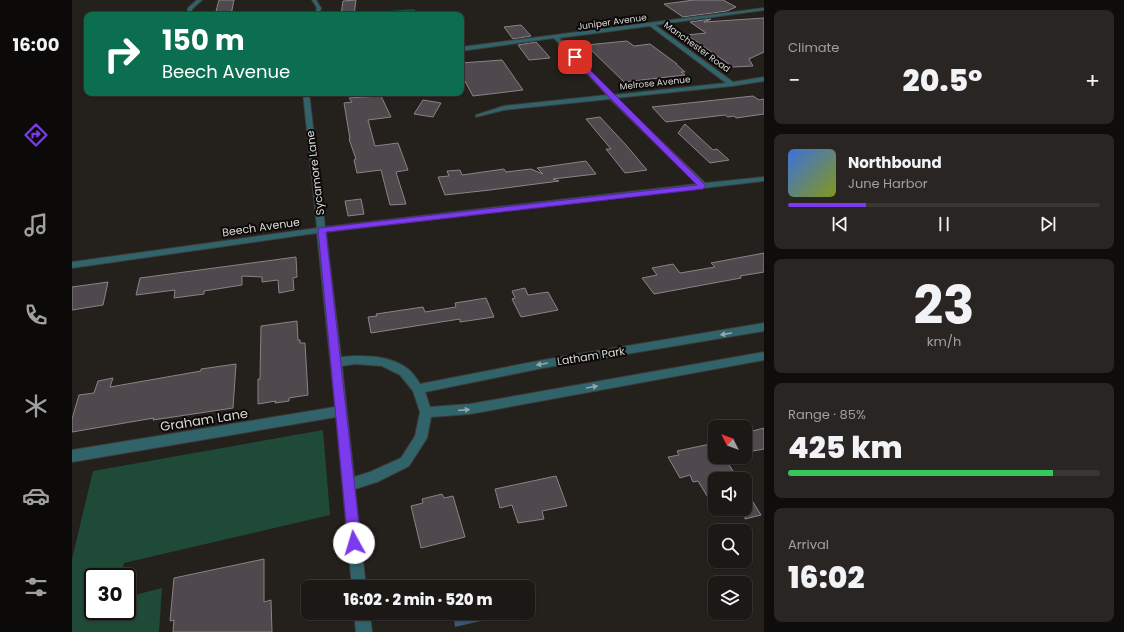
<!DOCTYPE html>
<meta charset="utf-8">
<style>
body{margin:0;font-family:Poppins,sans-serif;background:#282522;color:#f1f3f6;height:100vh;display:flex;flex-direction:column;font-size:15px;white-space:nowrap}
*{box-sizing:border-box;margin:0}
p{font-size:13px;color:#a0a0a0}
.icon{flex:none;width:22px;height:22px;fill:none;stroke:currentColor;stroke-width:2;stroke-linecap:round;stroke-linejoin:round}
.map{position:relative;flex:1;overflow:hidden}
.sheet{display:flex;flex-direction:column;gap:10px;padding:10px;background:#0f0d0c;width:360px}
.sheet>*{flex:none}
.guide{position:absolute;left:12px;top:12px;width:380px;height:84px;border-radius:8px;box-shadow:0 1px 3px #0004,0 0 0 1px #393734;background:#0b6e4f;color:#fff;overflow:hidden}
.needle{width:26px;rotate:312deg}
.controls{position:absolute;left:636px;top:420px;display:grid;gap:8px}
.controls a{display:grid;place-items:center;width:44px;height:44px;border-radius:8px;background:#1b1815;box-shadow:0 1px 3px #0004,0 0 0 1px #393734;font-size:20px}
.speed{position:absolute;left:12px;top:568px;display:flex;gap:8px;font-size:20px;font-weight:700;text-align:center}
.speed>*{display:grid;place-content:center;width:52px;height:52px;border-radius:50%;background:#1b1815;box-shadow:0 1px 3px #0004,0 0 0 1px #393734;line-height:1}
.speed .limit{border:2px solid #111;border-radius:6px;background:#fff;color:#111}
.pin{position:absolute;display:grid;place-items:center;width:34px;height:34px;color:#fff;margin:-17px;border-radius:8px;box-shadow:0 2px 6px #0006}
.me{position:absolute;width:44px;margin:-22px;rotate:354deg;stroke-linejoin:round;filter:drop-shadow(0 0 3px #0008)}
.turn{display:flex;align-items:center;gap:14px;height:84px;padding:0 12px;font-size:18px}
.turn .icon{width:52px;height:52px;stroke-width:2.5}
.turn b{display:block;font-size:28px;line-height:34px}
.big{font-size:30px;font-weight:800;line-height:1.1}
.sheet .tile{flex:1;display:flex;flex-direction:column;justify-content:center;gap:6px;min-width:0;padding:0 14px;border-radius:8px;background:#282522}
.sheet .dial{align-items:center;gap:0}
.dial b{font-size:52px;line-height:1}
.song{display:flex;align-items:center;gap:12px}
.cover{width:48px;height:48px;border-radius:6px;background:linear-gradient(135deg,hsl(220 70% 55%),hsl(70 70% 35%))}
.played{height:4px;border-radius:2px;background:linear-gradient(90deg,#7c3aed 25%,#393734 25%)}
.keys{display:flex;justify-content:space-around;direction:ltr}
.heat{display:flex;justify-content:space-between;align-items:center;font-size:22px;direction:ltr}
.charge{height:6px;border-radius:3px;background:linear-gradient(90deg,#34c759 85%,#393734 0)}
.trip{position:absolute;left:229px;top:580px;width:234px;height:40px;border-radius:8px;background:#1b1815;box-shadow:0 1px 3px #0004,0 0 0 1px #393734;font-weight:800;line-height:40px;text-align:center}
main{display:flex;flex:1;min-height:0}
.tab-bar{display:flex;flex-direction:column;width:72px;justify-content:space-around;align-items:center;background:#0b0a08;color:#a0a0a0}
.tab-bar .icon{width:28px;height:28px}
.tab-bar .on{color:#7c3aed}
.tab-bar b{font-size:18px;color:#f1f3f6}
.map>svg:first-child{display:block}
.green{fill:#1f4a37}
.water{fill:#395675}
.building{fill:#4f494e;stroke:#8a8388}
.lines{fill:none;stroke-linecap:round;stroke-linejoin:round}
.minor-casing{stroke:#3d3a36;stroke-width:2}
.minor{fill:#31636b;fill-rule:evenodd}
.oneway{fill:#96a9aa}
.route{fill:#7c3aed;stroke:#51269a}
.labels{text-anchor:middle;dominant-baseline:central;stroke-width:4;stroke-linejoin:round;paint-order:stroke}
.far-street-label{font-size:9px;fill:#dad7d4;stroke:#0c0a08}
.street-label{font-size:11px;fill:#dad7d4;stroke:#0c0a08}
.near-street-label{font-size:13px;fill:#dad7d4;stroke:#0c0a08}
</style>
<main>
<nav class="tab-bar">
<b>16:00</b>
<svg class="icon on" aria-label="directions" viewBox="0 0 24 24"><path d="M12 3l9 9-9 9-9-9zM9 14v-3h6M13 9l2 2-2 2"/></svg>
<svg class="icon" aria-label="music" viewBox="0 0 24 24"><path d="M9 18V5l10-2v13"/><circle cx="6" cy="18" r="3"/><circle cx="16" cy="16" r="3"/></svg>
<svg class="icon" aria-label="phone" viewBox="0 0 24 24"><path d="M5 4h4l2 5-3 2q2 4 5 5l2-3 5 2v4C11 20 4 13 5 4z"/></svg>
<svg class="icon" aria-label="climate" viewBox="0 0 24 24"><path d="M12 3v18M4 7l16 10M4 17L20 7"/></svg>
<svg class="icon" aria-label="car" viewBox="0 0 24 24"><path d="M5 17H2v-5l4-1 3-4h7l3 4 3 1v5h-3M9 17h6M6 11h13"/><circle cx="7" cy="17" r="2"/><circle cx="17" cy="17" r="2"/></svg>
<svg class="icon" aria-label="filters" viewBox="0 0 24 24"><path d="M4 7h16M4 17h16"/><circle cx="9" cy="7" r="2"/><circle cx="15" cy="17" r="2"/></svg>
</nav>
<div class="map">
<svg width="692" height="632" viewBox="0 0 692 632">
<rect width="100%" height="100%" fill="#24201c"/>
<g class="green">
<path d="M342,9L347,15H302L301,12Z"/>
<path d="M251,430L258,515L52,563L49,577H21V611H55V597L90,588L87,632H0V559L21,471Z"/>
</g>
<path class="water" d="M381,613H425L426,617L383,627Z"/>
<g class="building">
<path d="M147,0H162L159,15H143Z"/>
<path d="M284,0L282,15H269L271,1Z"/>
<path d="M622,0H651L664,7L655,11L611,17L592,4Z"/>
<path d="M692,18V52L677,59L681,66L661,67L615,35L634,33L618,22L639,19L632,22Z"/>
<path d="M449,25L459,36L441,39L432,27Z"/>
<path d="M555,41L562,46L578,44L605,64H604L613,72H609L613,75L552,82L514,45Z"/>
<path d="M464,42L474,53L478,58L457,60L446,45Z"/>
<path d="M430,60L451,90L401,96L389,74V63Z"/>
<path d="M309,96L319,117L296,120L303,146L326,143L336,170L324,172L334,204L318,205L309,170L285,173L282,160L284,159L277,139H278L272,103L280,102L277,98Z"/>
<path d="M681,96L687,100L692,99V114L664,118L662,116L656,117L653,115L594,122L580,107Z"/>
<path d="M351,100L369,103L361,117L342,114Z"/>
<path d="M528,117L554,145L575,170L553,173L534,149H539L514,119Z"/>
<path d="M613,124L641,150L645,149L657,160L638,163L606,133Z"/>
<path d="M514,161L524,174L481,179L487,181L418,190L373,195L366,177L377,176L375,171L388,170L390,175L432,169L434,172L459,169L471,174L465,168Z"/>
<path d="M289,199L292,214L276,216L273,201Z"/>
<path d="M692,253V272L668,276L669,278L582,294L570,278L585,275L580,268L601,264L608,273L643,267L639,263Z"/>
<path d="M224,257L225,277L221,278L222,290L207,293L206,280L190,282V277L170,276V285L132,291V294L102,298L103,290L64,295L68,278Z"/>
<path d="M36,282L31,305L0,310V287Z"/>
<path d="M453,288L456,295L476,292L486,310L449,317L440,299L443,298L440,291Z"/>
<path d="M414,298L422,317L388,322V319L299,333L296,317L305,316L304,314L351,307L353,312L384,307L383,303Z"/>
<path d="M225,321L226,340H228V343H233L236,395L217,398V401L203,403L204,401L186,404V379H188L189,326Z"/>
<path d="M164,364L161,408L81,420L82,418L0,432V419L7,395L22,393L26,381L41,378L38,387L129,371V369Z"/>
<path d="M692,428V449L681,451L673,439V433Z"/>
<path d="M643,443V457H652L666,479H643V509L626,481L621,482L618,475L608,478L596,457L607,455L605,451Z"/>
<path d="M484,476L495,506L470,511L472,519L446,523L440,505L428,508L423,489Z"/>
<path d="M673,489L689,515L673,519Z"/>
<path d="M370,494L372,498L381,496L393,537L349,548L339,506L351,503L350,499Z"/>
<path d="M192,559V602L199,600L200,632H101L102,620L98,621L102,578Z"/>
</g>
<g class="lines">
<g class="minor-casing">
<g id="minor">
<path d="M125,0H130L120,9L119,15H115L116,8Z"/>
<path d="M240,0H244L249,8L247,15H243L245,8Z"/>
<path d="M692,8V10L583,25L661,82L692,77V81L660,86L544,98L633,183L692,177V181L254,232L269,357C290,355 319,355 336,369C341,373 345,379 348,384L471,360L692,323V331L471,368L353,392L358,407L398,404L692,352V360L398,414L359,417L355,438L337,466L305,482L283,489L294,587H280L264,417L0,462V450L263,407L245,233L0,268V262L245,228L231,93H237L253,227L625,184L538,99L432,110L404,117V115L432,106L535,95L482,38L389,51V47ZM578,26L654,83L541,95L487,38ZM283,364L310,366L328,375L341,391L348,412L343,436L329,458L298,472L282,477L270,366Z"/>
<path d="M282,613H298L300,632H284Z"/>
</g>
</g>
<use href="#minor" class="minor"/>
</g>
<defs><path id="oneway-solid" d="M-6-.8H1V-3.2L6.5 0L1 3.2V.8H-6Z"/></defs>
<g class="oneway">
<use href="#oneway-solid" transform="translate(654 334) rotate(171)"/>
<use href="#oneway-solid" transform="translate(470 364) rotate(170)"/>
<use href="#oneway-solid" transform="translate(520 387) rotate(-10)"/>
<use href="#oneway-solid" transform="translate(392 410) rotate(-5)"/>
</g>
<path class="route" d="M503,55L634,186L631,189L254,232L289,543L287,548L282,550L278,548L276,543L246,230L247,228L625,185L538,98L501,58L500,57Z"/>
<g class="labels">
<g class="far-street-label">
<text transform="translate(540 22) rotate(-8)">Juniper Avenue</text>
<text transform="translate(625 47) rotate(36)">Manchester Road</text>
<text transform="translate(583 83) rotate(-6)">Melrose Avenue</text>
</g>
<g class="street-label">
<text transform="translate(243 173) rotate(-97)">Sycamore Lane</text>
<text transform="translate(189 227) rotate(-8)">Beech Avenue</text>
<text transform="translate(519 356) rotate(-9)">Latham Park</text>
</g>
<g class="near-street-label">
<text transform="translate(132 420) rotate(-9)">Graham Lane</text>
</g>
</g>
</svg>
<div class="controls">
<a><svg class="needle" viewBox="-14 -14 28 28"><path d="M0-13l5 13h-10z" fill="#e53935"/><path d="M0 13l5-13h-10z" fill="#a0a0a0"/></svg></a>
<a><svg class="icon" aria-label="sound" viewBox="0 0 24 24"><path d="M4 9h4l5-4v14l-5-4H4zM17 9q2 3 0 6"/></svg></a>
<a><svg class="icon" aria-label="search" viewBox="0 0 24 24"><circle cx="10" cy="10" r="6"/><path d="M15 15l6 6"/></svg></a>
<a><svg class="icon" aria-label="layers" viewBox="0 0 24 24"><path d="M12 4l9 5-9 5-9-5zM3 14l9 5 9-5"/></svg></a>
</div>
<div class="speed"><div class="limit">30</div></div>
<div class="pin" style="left:503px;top:57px;background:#d93025"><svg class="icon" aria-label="arrive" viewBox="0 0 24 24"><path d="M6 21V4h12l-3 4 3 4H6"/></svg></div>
<svg class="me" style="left:282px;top:543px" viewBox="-20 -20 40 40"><circle r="19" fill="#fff"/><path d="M0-13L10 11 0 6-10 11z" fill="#7c3aed"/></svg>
<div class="trip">16:02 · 2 min · 520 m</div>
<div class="guide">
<div class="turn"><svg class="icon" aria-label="right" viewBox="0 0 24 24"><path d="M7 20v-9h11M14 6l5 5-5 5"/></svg><div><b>150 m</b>Beech Avenue</div></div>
</div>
</div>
<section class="sheet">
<div class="tile"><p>Climate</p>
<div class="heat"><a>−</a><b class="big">20.5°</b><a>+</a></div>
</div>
<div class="tile">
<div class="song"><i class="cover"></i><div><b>Northbound</b><p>June Harbor</p></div></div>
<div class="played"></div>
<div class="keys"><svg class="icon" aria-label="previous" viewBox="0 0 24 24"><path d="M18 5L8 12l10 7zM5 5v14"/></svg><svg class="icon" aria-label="pause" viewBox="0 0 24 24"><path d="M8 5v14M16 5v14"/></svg><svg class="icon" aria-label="next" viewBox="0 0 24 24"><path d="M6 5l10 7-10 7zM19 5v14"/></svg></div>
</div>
<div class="tile dial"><b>23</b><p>km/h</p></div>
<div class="tile"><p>Range · 85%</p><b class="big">425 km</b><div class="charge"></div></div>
<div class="tile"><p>Arrival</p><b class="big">16:02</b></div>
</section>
</main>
